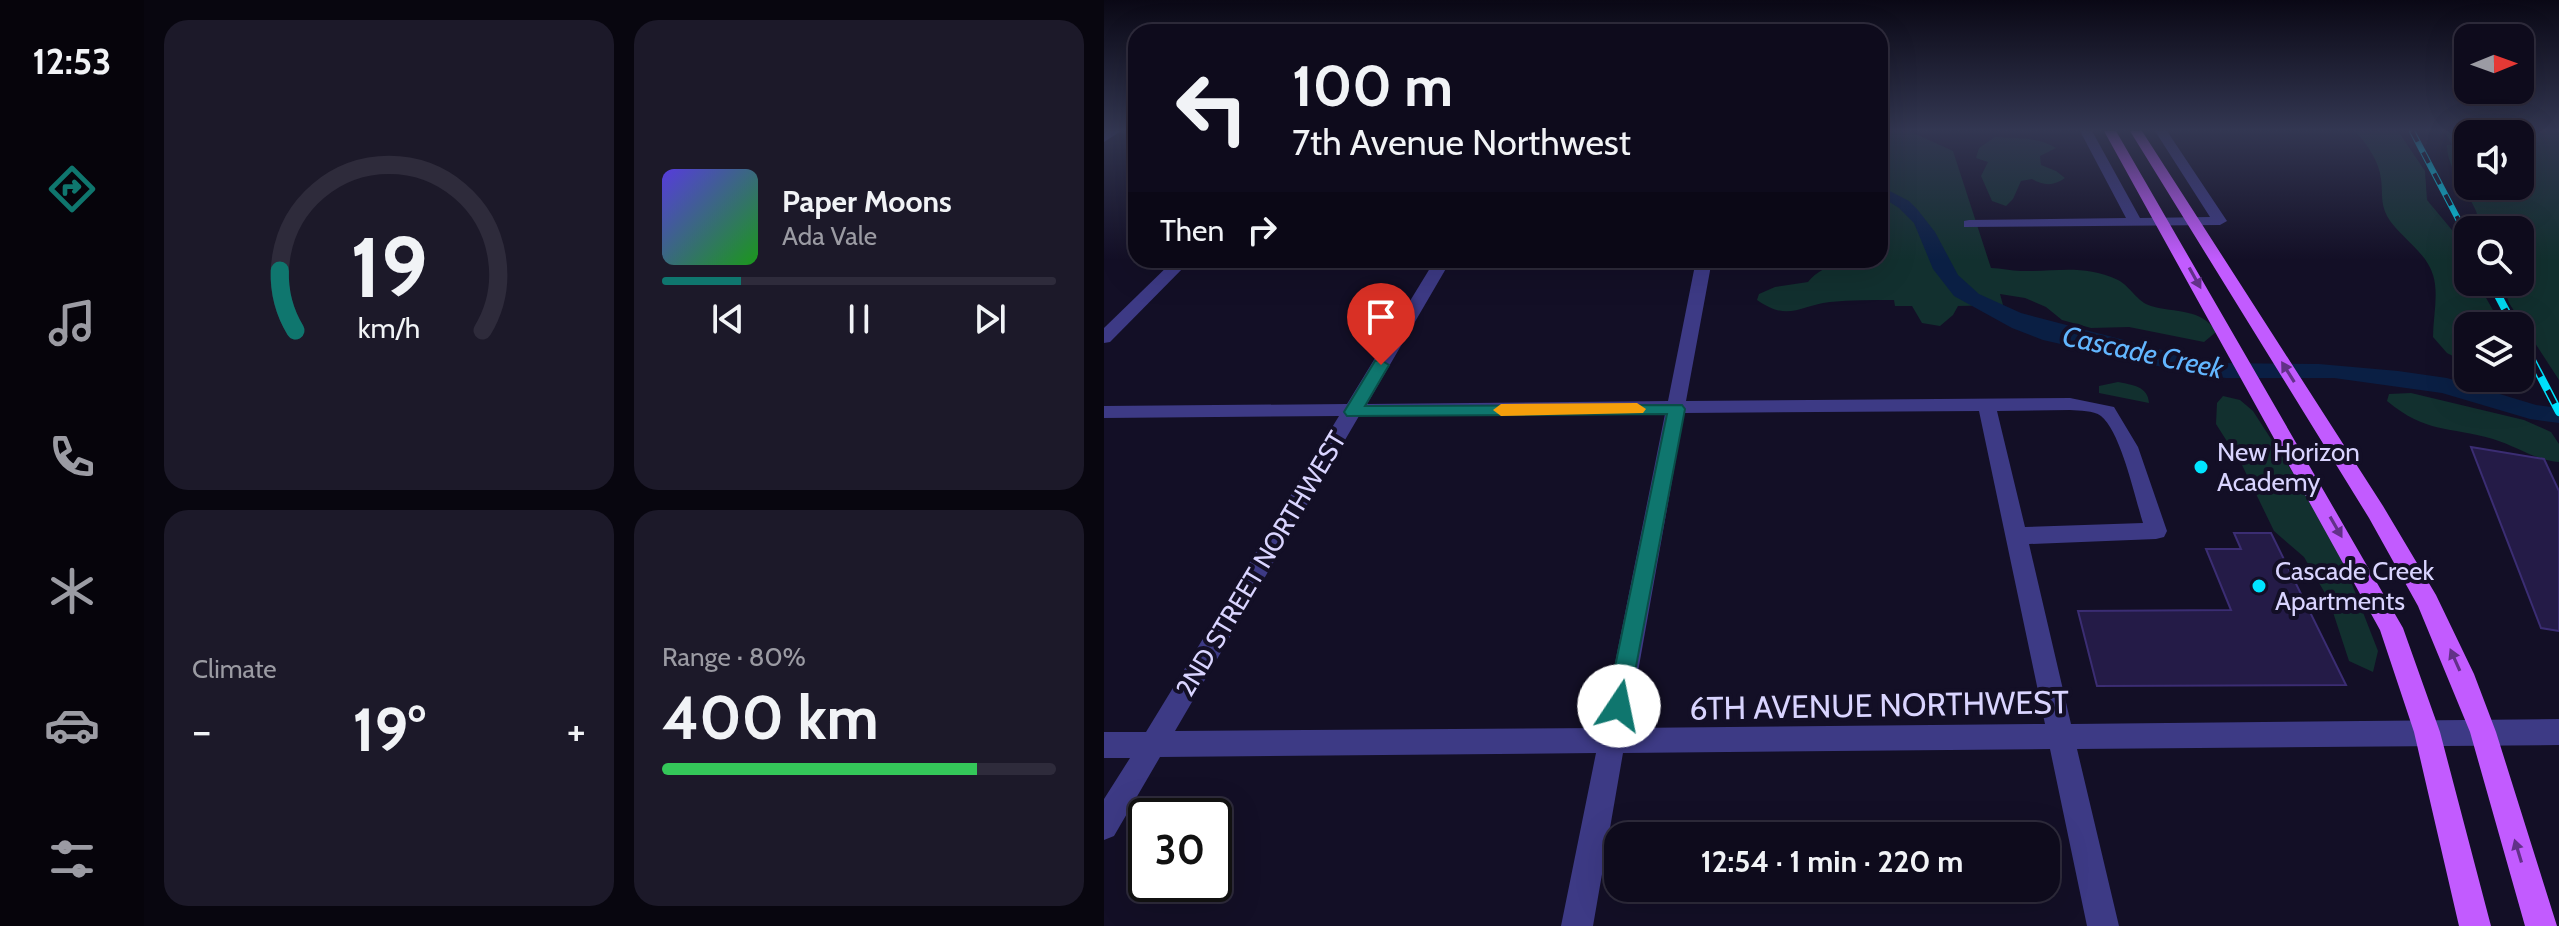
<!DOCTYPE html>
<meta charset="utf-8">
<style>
body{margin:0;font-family:Cabin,sans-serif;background:#1c1929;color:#f1f3f6;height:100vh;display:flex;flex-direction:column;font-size:30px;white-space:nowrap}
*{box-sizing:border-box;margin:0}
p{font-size:26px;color:#9b9ba3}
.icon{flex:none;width:44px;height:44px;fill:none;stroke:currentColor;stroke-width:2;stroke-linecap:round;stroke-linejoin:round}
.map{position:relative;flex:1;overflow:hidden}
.details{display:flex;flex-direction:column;gap:20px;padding:20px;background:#08060f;width:960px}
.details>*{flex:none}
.banner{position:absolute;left:24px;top:24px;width:760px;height:244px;border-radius:24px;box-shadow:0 8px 32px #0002,0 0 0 2px #2e2b3b;background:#0e0b1c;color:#f1f3f6;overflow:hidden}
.needle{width:52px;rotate:89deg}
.buttons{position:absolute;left:1350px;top:24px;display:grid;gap:16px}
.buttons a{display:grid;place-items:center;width:80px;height:80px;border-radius:16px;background:#0e0b1c;box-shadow:0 8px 32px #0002,0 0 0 2px #2e2b3b;font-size:40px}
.speed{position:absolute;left:24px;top:798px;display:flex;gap:16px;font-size:40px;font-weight:700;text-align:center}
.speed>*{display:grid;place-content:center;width:104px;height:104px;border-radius:50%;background:#0e0b1c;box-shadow:0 8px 32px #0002,0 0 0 2px #2e2b3b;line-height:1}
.speed .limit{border:4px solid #111;border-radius:12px;background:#fff;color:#111}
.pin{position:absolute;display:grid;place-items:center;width:68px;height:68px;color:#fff;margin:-82px -34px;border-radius:50% 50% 50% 0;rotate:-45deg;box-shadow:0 0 8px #0007}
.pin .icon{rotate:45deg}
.me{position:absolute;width:88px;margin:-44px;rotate:11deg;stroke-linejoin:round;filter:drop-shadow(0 0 6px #0008)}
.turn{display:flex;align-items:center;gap:28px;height:168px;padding:0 32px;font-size:36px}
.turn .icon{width:104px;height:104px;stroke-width:2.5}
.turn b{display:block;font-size:56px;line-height:68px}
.then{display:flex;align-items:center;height:76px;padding:0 32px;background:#0003;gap:16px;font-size:30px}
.big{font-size:60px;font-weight:700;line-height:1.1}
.details .card{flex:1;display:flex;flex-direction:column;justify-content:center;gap:12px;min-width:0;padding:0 28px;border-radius:24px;background:#1c1929}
.details .dial{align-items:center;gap:0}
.dial svg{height:208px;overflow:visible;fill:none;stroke:#2e2b3b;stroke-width:7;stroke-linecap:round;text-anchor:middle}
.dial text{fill:#f1f3f6;stroke:none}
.song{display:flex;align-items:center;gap:24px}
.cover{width:96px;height:96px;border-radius:12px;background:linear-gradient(135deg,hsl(250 70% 55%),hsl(120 70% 35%))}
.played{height:8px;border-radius:4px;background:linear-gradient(90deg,#0f766e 20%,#2e2b3b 20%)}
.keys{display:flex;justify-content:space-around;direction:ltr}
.heat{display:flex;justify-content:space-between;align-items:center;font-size:44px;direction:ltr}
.charge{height:12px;border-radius:6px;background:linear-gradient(90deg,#34c759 80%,#2e2b3b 0)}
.details .tiles{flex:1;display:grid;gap:20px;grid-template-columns:repeat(2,1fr)}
.trip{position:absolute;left:500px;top:822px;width:456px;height:80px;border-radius:24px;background:#0e0b1c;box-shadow:0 8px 32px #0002,0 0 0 2px #2e2b3b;font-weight:700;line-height:80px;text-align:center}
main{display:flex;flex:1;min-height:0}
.dock{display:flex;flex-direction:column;width:144px;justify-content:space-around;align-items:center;background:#06040b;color:#9b9ba3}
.dock .icon{width:56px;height:56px}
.dock .selected{color:#0f766e}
.dock b{font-size:36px;color:#f1f3f6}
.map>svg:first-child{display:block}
.green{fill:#12302f;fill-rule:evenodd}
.water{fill:#0a1f44}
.building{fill:#241b47;stroke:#3b2d73;stroke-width:2}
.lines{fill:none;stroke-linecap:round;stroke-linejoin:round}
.minor{fill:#3d3a85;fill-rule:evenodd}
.major{fill:#c25bff;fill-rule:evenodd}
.rail-far1-casing{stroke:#00e5ff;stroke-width:6}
.rail-casing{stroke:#00e5ff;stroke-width:8}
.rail-far1{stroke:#130f26;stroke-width:4;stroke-dasharray:12;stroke-linecap:butt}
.rail{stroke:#130f26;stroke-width:5;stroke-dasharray:15;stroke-linecap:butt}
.oneway{fill:#623188}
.route{fill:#0f766e;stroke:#0a4d48;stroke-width:2}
.slow{fill:#f59e0b}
.poi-dot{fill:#00e5ff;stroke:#130f26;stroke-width:3}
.labels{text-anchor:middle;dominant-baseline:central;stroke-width:8;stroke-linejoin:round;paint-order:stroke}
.poi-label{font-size:26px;fill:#d9d4ff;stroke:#130f26;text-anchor:start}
.street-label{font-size:26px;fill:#d9d4ff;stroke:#130f26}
.water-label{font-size:28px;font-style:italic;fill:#62b6ff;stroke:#130f26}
.near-street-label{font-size:32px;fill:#d9d4ff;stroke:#130f26}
</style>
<main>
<nav class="dock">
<b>12:53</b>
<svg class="icon selected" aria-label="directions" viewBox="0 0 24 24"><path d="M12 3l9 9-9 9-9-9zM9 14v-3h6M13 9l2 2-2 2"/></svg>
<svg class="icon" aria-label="music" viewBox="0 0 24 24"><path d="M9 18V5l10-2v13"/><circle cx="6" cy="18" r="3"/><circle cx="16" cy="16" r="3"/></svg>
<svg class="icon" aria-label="phone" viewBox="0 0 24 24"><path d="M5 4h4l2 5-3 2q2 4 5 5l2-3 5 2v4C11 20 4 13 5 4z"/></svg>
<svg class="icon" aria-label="climate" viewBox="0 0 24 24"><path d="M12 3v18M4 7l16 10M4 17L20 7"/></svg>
<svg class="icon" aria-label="car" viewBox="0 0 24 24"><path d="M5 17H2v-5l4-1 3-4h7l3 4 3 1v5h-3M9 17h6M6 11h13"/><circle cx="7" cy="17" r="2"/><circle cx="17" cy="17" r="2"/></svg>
<svg class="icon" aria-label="filters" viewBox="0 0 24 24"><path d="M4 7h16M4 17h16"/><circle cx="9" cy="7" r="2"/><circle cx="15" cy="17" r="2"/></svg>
</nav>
<section class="details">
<div class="tiles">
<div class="card dial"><svg viewBox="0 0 100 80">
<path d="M14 69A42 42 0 1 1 86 69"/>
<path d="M14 69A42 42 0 0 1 8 46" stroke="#0f766e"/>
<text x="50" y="56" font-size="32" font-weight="700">19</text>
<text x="50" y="72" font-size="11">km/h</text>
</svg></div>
<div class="card">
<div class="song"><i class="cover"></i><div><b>Paper Moons</b><p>Ada Vale</p></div></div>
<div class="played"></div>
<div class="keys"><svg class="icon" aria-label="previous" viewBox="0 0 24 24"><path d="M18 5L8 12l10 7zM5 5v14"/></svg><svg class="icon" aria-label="pause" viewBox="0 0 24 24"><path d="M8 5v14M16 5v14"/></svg><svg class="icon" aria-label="next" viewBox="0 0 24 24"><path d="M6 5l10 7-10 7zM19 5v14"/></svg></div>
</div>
<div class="card"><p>Climate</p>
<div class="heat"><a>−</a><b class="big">19°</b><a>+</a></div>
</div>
<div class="card"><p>Range · 80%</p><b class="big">400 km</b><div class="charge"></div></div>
</div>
</section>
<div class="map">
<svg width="1455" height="926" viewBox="0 0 1455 926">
<rect width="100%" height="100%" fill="#130f26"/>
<g class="green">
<path d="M776,131H805L849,151L887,268C897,268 907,271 917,271C954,272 978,264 1014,280C1026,286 1033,302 1047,306C1071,313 1098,308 1112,332L1100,342L1025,327L987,328L958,320L942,307L921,298L896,294L899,305L854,306L849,315L836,326L818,323L808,306H791L790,300C769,300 747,300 726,302C694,306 685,322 653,300L655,294L671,287L704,282C721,261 750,260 776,260V252L783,249L780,232L776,229Z"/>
<path d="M1251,131H1294L1321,171L1323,200L1358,242L1364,259V282H1373L1398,326H1364V364L1343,353L1329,337C1329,317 1335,294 1329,275C1322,251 1295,237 1283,216C1276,202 1279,193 1277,179C1275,161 1263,144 1251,131Z"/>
<path d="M1340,131H1455V380L1405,303L1398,282H1416V230H1376C1374,224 1374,216 1372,211C1363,190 1343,169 1343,145H1348ZM1364,134H1416V186H1364Z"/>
<path d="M891,137C913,139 933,136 952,148L936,156L937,165L952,171L961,178C950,186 940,186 928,179L917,181L909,199L902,206L888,201L877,176L884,162L872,158L875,148Z"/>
<path d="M1014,382C1028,385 1044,386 1045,403L995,393V386Z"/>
<path d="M1307,393L1420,420L1447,432L1455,444V462C1431,460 1412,446 1389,439C1344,426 1323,434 1283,401L1285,394Z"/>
<path d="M1119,396L1136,400L1149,411L1196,484L1239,561L1274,651L1269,672L1245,661L1225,600L1200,557L1170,531L1138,465L1112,424L1113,403Z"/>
</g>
<path class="water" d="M776,186L805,201L813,209L831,232L854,275L875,294L917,313L1108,363L1215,364L1294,371L1343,378L1432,405L1455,408V423L1426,419L1338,393L1230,378H1122L1089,374L939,340L908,328L850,296L829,269L810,223L795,208L776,196Z"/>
<g class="building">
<path d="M1367,447L1440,459L1455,491V631L1437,628Z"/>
<path d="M1130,533H1167L1242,685L993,686L974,611L1127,610L1102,549H1137Z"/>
</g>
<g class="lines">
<g class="minor">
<path d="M3,131H17L0,142V133Z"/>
<path d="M976,131H988L1036,218L1106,217L1051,131H1063L1123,221L1116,225L860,227V221L865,220L1022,218Z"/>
<path d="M70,260H87L6,342L0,343V328Z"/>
<path d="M331,260H347L263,404L564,401L592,260H608L582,401L966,398L1010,407L1034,447L1063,531L1060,537L1052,539L925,544L967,724L1455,719V745L973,749L1015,926H983L946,749L519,753L489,926H457L492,753L56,757L10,836L0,840V799L26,758H0V732H42L235,416L0,418V406L243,404ZM966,410C976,411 989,410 997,416C1017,432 1031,498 1039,523L921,527L893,411ZM875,411L941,724L524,728L580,413ZM561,414L498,728L71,731L255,416Z"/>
</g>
<g class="major">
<path d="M1000,131H1012L1299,628L1336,732L1387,926H1355L1310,732L1276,630Z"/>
<path d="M1026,131H1038L1279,506L1332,595L1370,674L1392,732L1453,926H1421L1366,732L1314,606L1265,518Z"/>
</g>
<g class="rail-far1-casing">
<path id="rail-far1" d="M1308,131L1364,238"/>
</g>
<g class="rail-casing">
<g id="rail">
<path d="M1387,282L1410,326"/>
<path d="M1416,337L1455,412"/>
</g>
</g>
<use href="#rail-far1" class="rail-far1"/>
<use href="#rail" class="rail"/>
</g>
<defs><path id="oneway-solid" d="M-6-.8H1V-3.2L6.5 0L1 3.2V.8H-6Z" transform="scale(2)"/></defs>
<g class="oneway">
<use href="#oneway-solid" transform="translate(1091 278) rotate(61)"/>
<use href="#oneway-solid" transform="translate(1184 372) rotate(-122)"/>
<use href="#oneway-solid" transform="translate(1232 527) rotate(60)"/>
<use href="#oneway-solid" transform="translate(1351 660) rotate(-114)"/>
<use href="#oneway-solid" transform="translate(1414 851) rotate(-107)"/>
</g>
<linearGradient id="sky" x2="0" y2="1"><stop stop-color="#0a0815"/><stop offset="0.5" stop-color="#333752"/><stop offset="1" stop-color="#333752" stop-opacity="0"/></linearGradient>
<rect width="1455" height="260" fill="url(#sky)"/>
<path class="route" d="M277,360L285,365L261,406L578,405L581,409L523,714L515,717L506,714L503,706L563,414L243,416L240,412L271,361Z"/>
<path class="slow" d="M533,403L542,409L539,413L397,416L389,410L397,404Z"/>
<g class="poi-dot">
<circle cx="1097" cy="467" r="8"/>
<circle cx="1155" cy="586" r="8"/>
</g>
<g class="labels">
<g class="poi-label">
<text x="1113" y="452">New Horizon<tspan x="1113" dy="30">Academy</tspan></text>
<text x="1171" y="571">Cascade Creek<tspan x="1171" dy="30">Apartments</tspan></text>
</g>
<g class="street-label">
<text transform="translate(157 564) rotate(-59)">2ND STREET NORTHWEST</text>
</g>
<g class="water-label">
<text transform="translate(1039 352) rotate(12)">Cascade Creek</text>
</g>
<g class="near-street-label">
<text transform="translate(775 705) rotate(-1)">6TH AVENUE NORTHWEST</text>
</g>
</g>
</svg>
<div class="buttons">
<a><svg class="needle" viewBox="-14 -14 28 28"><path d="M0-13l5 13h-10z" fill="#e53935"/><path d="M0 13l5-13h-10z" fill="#9b9ba3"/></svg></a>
<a><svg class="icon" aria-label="sound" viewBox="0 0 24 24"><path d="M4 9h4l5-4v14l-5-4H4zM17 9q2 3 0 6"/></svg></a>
<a><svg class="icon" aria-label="search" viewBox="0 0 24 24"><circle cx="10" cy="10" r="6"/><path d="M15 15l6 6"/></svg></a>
<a><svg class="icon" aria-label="layers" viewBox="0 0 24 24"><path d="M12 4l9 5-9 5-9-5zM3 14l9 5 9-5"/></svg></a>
</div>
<div class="speed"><div class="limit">30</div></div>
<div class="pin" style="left:277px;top:365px;background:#d93025"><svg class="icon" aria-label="arrive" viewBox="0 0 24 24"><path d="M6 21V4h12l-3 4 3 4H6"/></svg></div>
<svg class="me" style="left:515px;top:706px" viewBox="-20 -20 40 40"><circle r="19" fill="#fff"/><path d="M0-13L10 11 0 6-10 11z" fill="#0f766e"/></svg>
<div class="trip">12:54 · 1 min · 220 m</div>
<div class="banner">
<div class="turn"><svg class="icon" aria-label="left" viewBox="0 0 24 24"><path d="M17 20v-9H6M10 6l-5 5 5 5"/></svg><div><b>100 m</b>7th Avenue Northwest</div></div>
<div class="then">Then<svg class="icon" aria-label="right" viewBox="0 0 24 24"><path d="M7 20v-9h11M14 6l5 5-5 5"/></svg></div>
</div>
</div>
</main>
